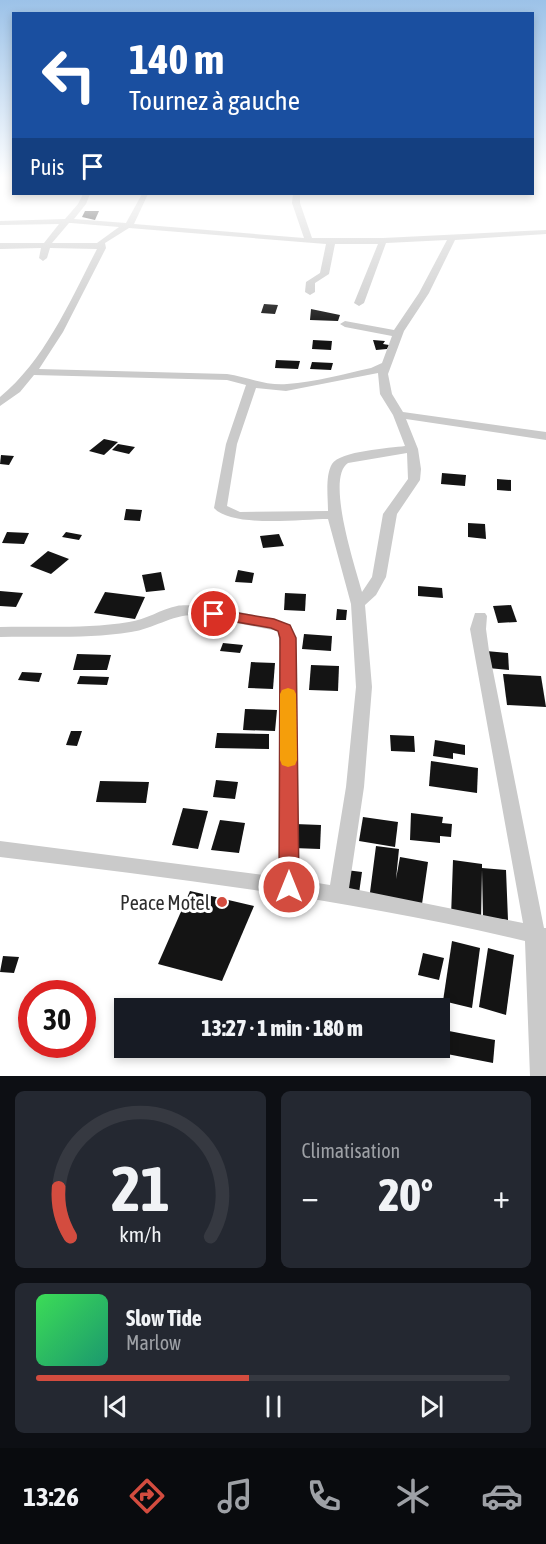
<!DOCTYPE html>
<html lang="fr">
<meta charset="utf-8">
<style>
body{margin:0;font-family:"Asap Condensed",sans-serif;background:#242831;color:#f1f3f6;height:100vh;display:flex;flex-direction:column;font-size:22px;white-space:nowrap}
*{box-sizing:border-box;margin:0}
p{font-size:20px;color:#9ea1a6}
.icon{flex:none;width:33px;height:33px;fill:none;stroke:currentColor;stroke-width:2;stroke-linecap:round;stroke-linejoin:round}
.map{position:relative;height:1076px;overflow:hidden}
.panel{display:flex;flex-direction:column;gap:15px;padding:15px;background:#0d0f14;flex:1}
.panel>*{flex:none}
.banner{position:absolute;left:12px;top:12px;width:522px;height:183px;border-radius:0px;box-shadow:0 3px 9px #0003;background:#1a4fa0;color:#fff;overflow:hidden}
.speed{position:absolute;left:18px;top:980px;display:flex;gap:12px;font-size:30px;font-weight:700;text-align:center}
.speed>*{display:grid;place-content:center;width:78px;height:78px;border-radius:50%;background:#171b24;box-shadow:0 3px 9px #0003;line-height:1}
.speed .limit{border:9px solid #d22;background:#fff;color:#111}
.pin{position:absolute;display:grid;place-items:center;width:51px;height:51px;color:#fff;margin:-26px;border:3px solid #fff;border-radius:50%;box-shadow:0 2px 6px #0007}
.me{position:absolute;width:66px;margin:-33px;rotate:0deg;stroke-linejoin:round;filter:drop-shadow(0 0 4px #0008)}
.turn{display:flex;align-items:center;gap:21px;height:126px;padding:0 18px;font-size:27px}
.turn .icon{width:78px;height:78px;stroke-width:2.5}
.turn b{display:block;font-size:42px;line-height:51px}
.then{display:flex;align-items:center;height:57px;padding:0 18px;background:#0003;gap:12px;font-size:22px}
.big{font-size:45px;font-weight:800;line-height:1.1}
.panel .widget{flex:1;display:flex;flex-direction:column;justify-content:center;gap:9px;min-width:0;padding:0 21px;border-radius:9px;background:#242831}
.panel .dial{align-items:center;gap:0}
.dial svg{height:156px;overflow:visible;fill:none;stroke:#363941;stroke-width:7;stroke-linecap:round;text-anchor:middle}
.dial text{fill:#f1f3f6;stroke:none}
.song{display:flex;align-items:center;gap:18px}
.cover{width:72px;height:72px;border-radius:9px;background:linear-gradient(135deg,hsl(130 70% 55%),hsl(160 70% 35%))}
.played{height:6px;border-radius:3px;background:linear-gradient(90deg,#d34c3f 45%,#363941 45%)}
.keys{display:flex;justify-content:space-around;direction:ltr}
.heat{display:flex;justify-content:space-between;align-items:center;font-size:33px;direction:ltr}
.panel .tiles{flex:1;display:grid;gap:15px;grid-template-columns:1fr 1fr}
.widget:last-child{grid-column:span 2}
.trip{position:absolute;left:114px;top:998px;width:336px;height:60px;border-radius:0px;background:#171b24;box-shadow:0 3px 9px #0003;font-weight:800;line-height:60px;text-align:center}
.tabs{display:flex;height:96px;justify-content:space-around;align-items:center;background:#090b0e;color:#9ea1a6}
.tabs .icon{width:42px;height:42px}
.tabs .current{color:#d34c3f}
.tabs b{font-size:27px;color:#f1f3f6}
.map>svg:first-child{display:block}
.building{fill:#141414}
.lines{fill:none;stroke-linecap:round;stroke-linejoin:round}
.minor{fill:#cacaca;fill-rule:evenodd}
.route{fill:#d34c3f;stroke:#893129;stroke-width:1.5}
.slow{fill:#f59e0b}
.poi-dot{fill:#d34c3f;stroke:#fff;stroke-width:2}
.labels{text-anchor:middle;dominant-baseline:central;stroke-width:6;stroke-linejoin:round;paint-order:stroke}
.near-poi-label{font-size:20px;fill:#2d2d2d;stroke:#fff;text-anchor:end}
</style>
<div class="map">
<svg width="546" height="1076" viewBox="0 0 546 1076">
<rect width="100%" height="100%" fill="#fff"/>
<g class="building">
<path d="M85,211H99L95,220L82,217Z"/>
<path d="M264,304L278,305L275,314L261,313Z"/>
<path d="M311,309L340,315L338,321L310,320Z"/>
<path d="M313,340L332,341L331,350L312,349Z"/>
<path d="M373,340L385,341L383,344L389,345L387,349L376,350Z"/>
<path d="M276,360L300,361L298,369L275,368Z"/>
<path d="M312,362L333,363L331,370L310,369Z"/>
<path d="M104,439L118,442L104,455L89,451Z"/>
<path d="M118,444L135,447L129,454L112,450Z"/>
<path d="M1,455L14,456L9,465L0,464Z"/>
<path d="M442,473L466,475L465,486L441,484Z"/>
<path d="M497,479L511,480V491L497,490Z"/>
<path d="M126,509L142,510L140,521L124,520Z"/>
<path d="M468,523L485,524L486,539L468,537Z"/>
<path d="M7,532L29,533L24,544L2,543Z"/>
<path d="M66,532L82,535L79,540L62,537Z"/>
<path d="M279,534L284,546L263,548L260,536Z"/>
<path d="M48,551L69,559L51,574L30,566Z"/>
<path d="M238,570L254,573L252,583L235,582Z"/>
<path d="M161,572L165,590L146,592L142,575Z"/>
<path d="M418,586L442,588L443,598L418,596Z"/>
<path d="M0,591L23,593L16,607L0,606Z"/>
<path d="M105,592L145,597L135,619L94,613Z"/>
<path d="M285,593L306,594L305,611L284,610Z"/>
<path d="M511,605L517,622L498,623L493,606Z"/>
<path d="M337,609L347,610L346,620H336Z"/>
<path d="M304,634L332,636L331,651L302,649Z"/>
<path d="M223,643L243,645L240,653L220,651Z"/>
<path d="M486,651L508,653L509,670L488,668Z"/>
<path d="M77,654L111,655L107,670H73Z"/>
<path d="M251,662L275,663L273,689L248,688Z"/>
<path d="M311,665L339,666L338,691L309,690Z"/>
<path d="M22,672L42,673L39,682L18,680Z"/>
<path d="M503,674L541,676L546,707L507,705Z"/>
<path d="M80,676L109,677L107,685L77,684Z"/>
<path d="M245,709L277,710L275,731L243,730Z"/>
<path d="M71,731H82L77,746L66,745Z"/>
<path d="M217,733L269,734V749L215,748Z"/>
<path d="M390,735L414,736L415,752L391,751Z"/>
<path d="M435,740L465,745V755L453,753V759L433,756Z"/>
<path d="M431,761L478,768L477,793L429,786Z"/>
<path d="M216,780L238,782L235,799L213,797Z"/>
<path d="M100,781L149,782L146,803L96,802Z"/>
<path d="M183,808L208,811L198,849L172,845Z"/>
<path d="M411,813L443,817L442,823L452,824L451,837L440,836V843L410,840Z"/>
<path d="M363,817L398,822L395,847L359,841Z"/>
<path d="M220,820L245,823L239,853L211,850Z"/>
<path d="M295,824L321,825L320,849L293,848Z"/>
<path d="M376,846L399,849L396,879L400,857L428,862L421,911L369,900Z"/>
<path d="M453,860L482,864V868L506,870L508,920L483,917L482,870L481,921L451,917Z"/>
<path d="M346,870L362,872L359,893L343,891Z"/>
<path d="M190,891L254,906L222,981L158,964Z"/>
<path d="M452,941L480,948L472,1008L443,1001Z"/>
<path d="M488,948L514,955L506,1015L479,1007Z"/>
<path d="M423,953L444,958L439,980L418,975Z"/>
<path d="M3,956L19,957L14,973L0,972Z"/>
<path d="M449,1031L495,1040L493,1063L447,1054Z"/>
</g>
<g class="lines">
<path class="minor" d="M83,194H90L86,204L74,219L126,223L142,194H148L134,224L304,238L292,203L293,194H300V203L312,238H383L546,230V234L455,240L429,293L404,331L388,374L392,394L403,412L546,432V440L406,419L418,449L421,469L420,480L397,514L386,577L376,595L365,605L372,687L364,787L349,888L523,923L470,629L475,613H485L487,616L486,629L489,651L544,928H546V1076H530L525,941C352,900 176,878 0,857V841L279,877L281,657L278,631L194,615C171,615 153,629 131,632C88,639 43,636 0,637V627C42,626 87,629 129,622C146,620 161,609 177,606C197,602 270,617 290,625L297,657L299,880L330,885L346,787L356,687L351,604L328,519C301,519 232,528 214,508L226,444L246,385L227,380L34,375L20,392L0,406V397C45,360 70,301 97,249L50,248L47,258L43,261L39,258L41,248L0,249V243H44L59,224L0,225V221L65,219L78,204ZM69,223H71L119,227L97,243H52ZM129,228L326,244L320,273L306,282L305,292L310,295L315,292V283L329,274L335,244H378L354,303L359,306L364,303L386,243L447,240L419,293L394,330L345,321L340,324L345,327L392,336L382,363L371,368C344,374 315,382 287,384C267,386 247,377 227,374L39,369L63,332L106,248L105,243ZM378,373L380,394L393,415L405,446C390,448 340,451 332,464C325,476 328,497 328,511L240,512L227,506L237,444L256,388L286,391ZM407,453L408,479L383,514L372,577L362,592C356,569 325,478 348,463Z"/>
</g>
<linearGradient id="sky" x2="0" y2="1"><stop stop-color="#9cc2e8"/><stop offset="0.54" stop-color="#fff"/><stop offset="1" stop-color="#fff" stop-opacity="0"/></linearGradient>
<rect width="546" height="329" fill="url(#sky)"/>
<path class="route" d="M214,609L274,619L290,625L296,638L299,887L296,893L289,895L282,893L279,887L280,638L278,631L271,628L208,617L206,614L208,610Z"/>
<path class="slow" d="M288,688L294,690L296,694L297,760L295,765L288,767L282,765L280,760V694L282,690Z"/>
<circle class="poi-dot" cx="222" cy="902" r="6"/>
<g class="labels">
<g class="near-poi-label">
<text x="210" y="902">Peace Motel</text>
</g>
</g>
</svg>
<div class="speed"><div class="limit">30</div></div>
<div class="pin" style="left:214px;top:614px;background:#d93025"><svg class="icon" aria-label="arrive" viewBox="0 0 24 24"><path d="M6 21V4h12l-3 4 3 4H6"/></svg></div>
<svg class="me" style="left:289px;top:887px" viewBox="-20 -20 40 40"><circle r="17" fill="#d34c3f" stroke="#fff" stroke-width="3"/><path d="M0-11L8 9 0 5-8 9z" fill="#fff"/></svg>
<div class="trip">13:27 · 1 min · 180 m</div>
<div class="banner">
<div class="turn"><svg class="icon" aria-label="left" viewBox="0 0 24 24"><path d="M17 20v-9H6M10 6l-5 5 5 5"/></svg><div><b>140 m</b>Tournez à gauche</div></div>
<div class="then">Puis<svg class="icon" aria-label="arrive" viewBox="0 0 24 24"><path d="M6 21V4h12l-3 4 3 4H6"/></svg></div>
</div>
</div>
<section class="panel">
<div class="tiles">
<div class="widget dial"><svg viewBox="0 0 100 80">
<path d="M14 69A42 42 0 1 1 86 69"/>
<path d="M14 69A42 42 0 0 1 8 44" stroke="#d34c3f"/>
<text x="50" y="56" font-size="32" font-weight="700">21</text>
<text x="50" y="72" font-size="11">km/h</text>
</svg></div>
<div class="widget"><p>Climatisation</p>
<div class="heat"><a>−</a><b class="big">20°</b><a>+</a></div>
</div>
<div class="widget">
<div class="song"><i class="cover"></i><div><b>Slow Tide</b><p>Marlow</p></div></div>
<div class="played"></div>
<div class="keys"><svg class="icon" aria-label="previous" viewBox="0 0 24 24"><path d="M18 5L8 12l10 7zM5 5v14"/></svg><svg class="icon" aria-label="pause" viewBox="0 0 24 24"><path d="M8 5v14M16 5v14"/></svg><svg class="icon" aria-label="next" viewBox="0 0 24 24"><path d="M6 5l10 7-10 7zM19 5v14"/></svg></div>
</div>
</div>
</section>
<nav class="tabs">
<b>13:26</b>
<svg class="icon current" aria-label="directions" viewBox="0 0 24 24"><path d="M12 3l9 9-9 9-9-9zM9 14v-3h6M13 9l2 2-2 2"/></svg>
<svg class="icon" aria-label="music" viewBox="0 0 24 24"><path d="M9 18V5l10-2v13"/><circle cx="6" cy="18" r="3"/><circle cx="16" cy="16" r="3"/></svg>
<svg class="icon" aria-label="phone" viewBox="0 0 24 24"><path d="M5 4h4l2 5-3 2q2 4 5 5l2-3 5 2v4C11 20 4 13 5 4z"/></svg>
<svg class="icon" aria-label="climate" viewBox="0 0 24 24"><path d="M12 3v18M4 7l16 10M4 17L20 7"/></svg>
<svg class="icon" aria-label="car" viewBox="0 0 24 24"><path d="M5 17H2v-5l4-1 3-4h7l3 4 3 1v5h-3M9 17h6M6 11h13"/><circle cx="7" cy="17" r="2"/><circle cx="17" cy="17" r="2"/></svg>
</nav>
